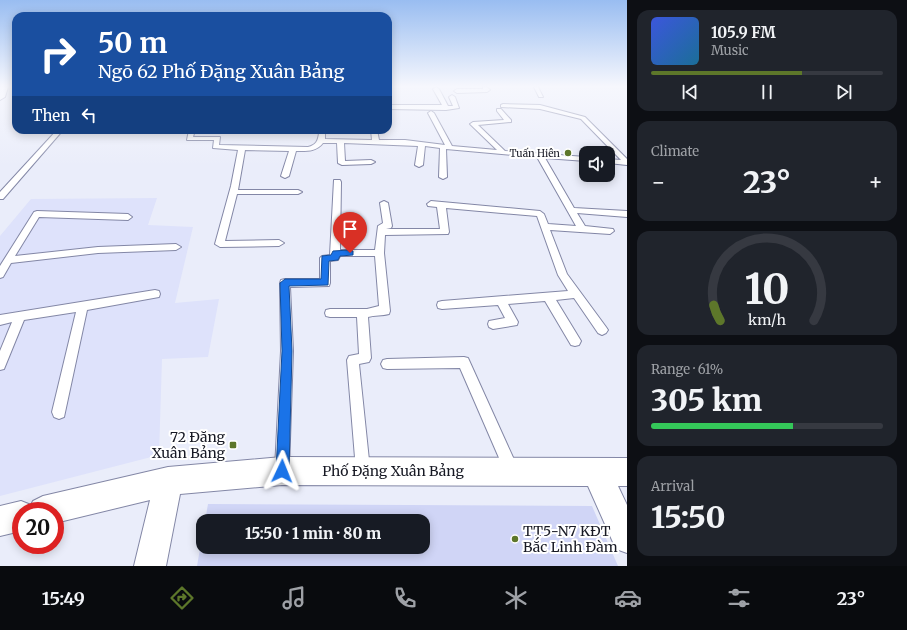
<!DOCTYPE html>
<meta charset="utf-8">
<style>
body{margin:0;font-family:Merriweather,serif;background:#20242c;color:#f1f3f6;height:100vh;display:flex;flex-direction:column;font-size:15px;white-space:nowrap}
*{box-sizing:border-box;margin:0}
p{font-size:13px;color:#9ea1a6}
.icon{flex:none;width:22px;height:22px;fill:none;stroke:currentColor;stroke-width:2;stroke-linecap:round;stroke-linejoin:round}
.map{position:relative;flex:1;overflow:hidden}
.details{display:flex;flex-direction:column;gap:10px;padding:10px;background:#0d0f14;width:280px}
.details>*{flex:none}
.top-card{position:absolute;left:12px;top:12px;width:380px;height:122px;border-radius:12px;box-shadow:0 2px 10px #0003;background:#1a4fa0;color:#fff;overflow:hidden}
.controls{position:absolute;left:579px;top:146px;display:grid;gap:8px}
.controls a{display:grid;place-items:center;width:36px;height:36px;border-radius:8px;background:#171b24;box-shadow:0 2px 10px #0003;font-size:20px}
.speed{position:absolute;left:12px;top:502px;display:flex;gap:8px;font-size:20px;font-weight:700;text-align:center}
.speed>*{display:grid;place-content:center;width:52px;height:52px;border-radius:50%;background:#171b24;box-shadow:0 2px 10px #0003;line-height:1}
.speed .limit{border:6px solid #d22;background:#fff;color:#111}
.pin{position:absolute;display:grid;place-items:center;width:34px;height:34px;color:#fff;margin:-41px -17px;border-radius:50% 50% 50% 0;rotate:-45deg;box-shadow:0 0 4px #0007}
.pin .icon{rotate:45deg}
.me{position:absolute;width:44px;margin:-22px;rotate:2deg;stroke-linejoin:round;filter:drop-shadow(0 0 3px #0008)}
.turn{display:flex;align-items:center;gap:14px;height:84px;padding:0 20px;font-size:18px}
.turn .icon{width:52px;height:52px;stroke-width:2.5}
.turn b{display:block;font-size:28px;line-height:34px}
.then{display:flex;align-items:center;height:38px;padding:0 20px;background:#0003;gap:8px;font-size:15px}
.big{font-size:30px;font-weight:800;line-height:1.1}
.details .widget{flex:1;display:flex;flex-direction:column;justify-content:center;gap:6px;min-width:0;padding:0 14px;border-radius:12px;background:#20242c}
.details .dial{align-items:center;gap:0}
.dial svg{height:104px;overflow:visible;fill:none;stroke:#363941;stroke-width:7;stroke-linecap:round;text-anchor:middle}
.dial text{fill:#f1f3f6;stroke:none}
.song{display:flex;align-items:center;gap:12px}
.cover{width:48px;height:48px;border-radius:6px;background:linear-gradient(135deg,hsl(230 70% 55%),hsl(200 70% 35%))}
.played{height:4px;border-radius:2px;background:linear-gradient(90deg,#5d772a 65%,#363941 65%)}
.keys{display:flex;justify-content:space-around;direction:ltr}
.heat{display:flex;justify-content:space-between;align-items:center;font-size:22px;direction:ltr}
.charge{height:6px;border-radius:3px;background:linear-gradient(90deg,#34c759 61%,#363941 0)}
.trip{position:absolute;left:196px;top:514px;width:234px;height:40px;border-radius:12px;background:#171b24;box-shadow:0 2px 10px #0003;font-weight:800;line-height:40px;text-align:center}
.menu{display:flex;height:64px;justify-content:space-around;align-items:center;background:#090b0e;color:#9ea1a6}
.menu .icon{width:28px;height:28px}
.menu .on{color:#5d772a}
.menu b{font-size:18px;color:#f1f3f6}
main{display:flex;flex:1;min-height:0}
.map>svg:first-child{display:block}
.built{fill:#dee2fb}
.building{fill:#d0d5f6}
.lines{fill:none;stroke-linecap:round;stroke-linejoin:round}
.lane-casing{stroke:#8387a6;stroke-width:2}
.street-casing{stroke:#8387a6;stroke-width:2}
.lane{fill:#fff;fill-rule:evenodd}
.street{fill:#fff;fill-rule:evenodd}
.route{fill:#1a73e8;stroke:#114b97}
.poi-dot{fill:#5d772a;stroke:#fff;stroke-width:1.5}
.labels{text-anchor:middle;dominant-baseline:central;stroke-width:4;stroke-linejoin:round;paint-order:stroke}
.far-poi-label{font-size:10px;fill:#171924;stroke:#fff;text-anchor:end}
.near-poi-label{font-size:14px;fill:#171924;stroke:#fff;text-anchor:end}
.near-street-label{font-size:14px;fill:#171924;stroke:#fff}
</style>
<main>
<div class="map">
<svg width="627" height="566" viewBox="0 0 627 566">
<rect width="100%" height="100%" fill="#eaedfa"/>
<path class="built" d="M157,198L148,225L193,227L175,303L219,299L208,357L162,359L159,455L0,496V236L31,199Z"/>
<path class="building" d="M208,504L592,506L618,566H197L203,532V547H423V521H205Z"/>
<g class="lines">
<g class="lane-casing">
<g id="lane">
<path d="M436,87L439,89L448,106H453L449,97L452,95L455,97L459,108L446,110L388,109V105H442L433,89Z"/>
<path d="M483,87H487L490,90L487,92L457,93L454,91L457,89H483Z"/>
<path d="M534,87H538L543,97H539Z"/>
<path d="M503,104L540,105L585,117L627,159V165L608,163V159L621,160L581,119L540,109L501,107V105Z"/>
<path d="M497,109H501L511,120V122L478,125L505,151L586,157V161L545,158L574,208L627,211V217L577,213L585,226L613,229L614,231L610,234L550,230L567,274L606,327L608,330L606,333L602,335L598,333L574,298L556,300L581,341L579,345L575,346L571,345L545,301L508,304L518,322L517,325L493,329L489,327L488,324L489,321L505,318L498,305L442,309L438,308L437,305L438,302L442,301L568,291L558,275L537,216L446,208L449,232L448,234L385,235L384,253L390,311L389,314C382,316 375,315 368,317L371,358L369,362L359,364L370,470L368,475L363,477L358,475L356,470L347,360L349,356L359,354L357,317H330L326,316L325,313L326,310L330,309H367L379,306L375,256H340L338,260L330,261V283L329,286L290,287L293,351L289,469L287,474L282,476L277,474L275,469L281,351L280,283L281,280L285,279H320V258L322,256L330,255L334,180H340L341,182L340,250H375L378,226L383,223L380,203L384,201L388,203L392,226L391,228L386,229H440L437,207L428,206L427,204L431,201L540,211L544,214L548,224L576,226L537,157L446,149L447,177L443,179L439,177L440,148L425,146L423,165L419,167L415,165L418,146L344,143L345,161L371,160L375,162L371,164L342,165L338,163L337,143H323C316,152 307,151 296,151L289,176L285,178L281,176L289,151L245,150L238,190H298L302,192L298,194H237L225,241L279,240L284,243L279,246L220,247L215,244L231,186L238,150L213,148L214,140H187L189,130H195L193,137H220L219,145L308,147C316,145 318,141 319,133L317,130H323L325,133V139L372,140L371,130H377L379,140H405L445,145L428,113L431,111L434,113L452,146L497,150L470,124L473,122L504,120L497,111Z"/>
<path d="M57,130H63L3,199H0V192Z"/>
<path d="M37,211L128,214L132,217L128,220L39,217L15,256L98,247L176,244L181,247L176,250L98,253L11,263L3,277L0,278V266L34,212Z"/>
<path d="M155,290L159,291L160,294L159,297L87,310L64,417L59,419L54,417L52,412L76,312L24,320L4,369L0,370V351L12,322L0,325V315Z"/>
<path d="M464,357L468,358L516,464L518,469L516,474L511,476L506,474L460,368L387,369L383,368L381,364L383,360L387,359Z"/>
</g>
</g>
<g class="street-casing">
<g id="street">
<path d="M0,87H8L5,97L0,100Z"/>
<path d="M282,457L627,458V486H618L627,505V553L616,549L588,486L282,485L180,494L166,566H134L150,500L55,523V511H21V531L0,536V506L21,501L31,505L33,501L43,496L168,467Z"/>
</g>
</g>
<use href="#lane" class="lane"/>
<use href="#street" class="street"/>
</g>
<linearGradient id="sky" x2="0" y2="1"><stop stop-color="#99bdf1"/><stop offset="0.52" stop-color="#f6f7fd"/><stop offset="1" stop-color="#f6f7fd" stop-opacity="0"/></linearGradient>
<rect width="627" height="166" fill="url(#sky)"/>
<path class="route" d="M350,250L353,251V255L340,256L338,260L329,261L328,285L289,286L292,351L289,471L287,476L282,478L278,476L276,471L282,351L280,283L285,279H321L322,256L331,255L333,251Z"/>
<g class="poi-dot">
<circle cx="568" cy="153" r="4"/>
<rect x="229" y="441" width="8" height="8" rx="2"/>
<circle cx="515" cy="539" r="4"/>
</g>
<g class="labels">
<g class="far-poi-label">
<text x="560" y="153">Tuấn Hiên</text>
</g>
<g class="near-poi-label">
<text x="225" y="437">72 Đặng<tspan x="225" dy="16">Xuân Bảng</tspan></text>
<text x="523" y="531" text-anchor="start">TT5-N7 KĐT<tspan x="523" dy="16">Bắc Linh Đàm</tspan></text>
</g>
<g class="near-street-label">
<text x="393" y="471">Phố Đặng Xuân Bảng</text>
</g>
</g>
</svg>
<div class="controls">
<a><svg class="icon" aria-label="sound" viewBox="0 0 24 24"><path d="M4 9h4l5-4v14l-5-4H4zM17 9q2 3 0 6"/></svg></a>
</div>
<div class="speed"><div class="limit">20</div></div>
<div class="pin" style="left:350px;top:253px;background:#d93025"><svg class="icon" aria-label="arrive" viewBox="0 0 24 24"><path d="M6 21V4h12l-3 4 3 4H6"/></svg></div>
<svg class="me" style="left:282px;top:471px" viewBox="-20 -20 40 40"><path d="M0-17L14 15 0 8-14 15z" fill="#1a73e8" stroke="#fff" stroke-width="4"/></svg>
<div class="trip">15:50 · 1 min · 80 m</div>
<div class="top-card">
<div class="turn"><svg class="icon" aria-label="right" viewBox="0 0 24 24"><path d="M7 20v-9h11M14 6l5 5-5 5"/></svg><div><b>50 m</b>Ngõ 62 Phố Đặng Xuân Bảng</div></div>
<div class="then">Then<svg class="icon" aria-label="left" viewBox="0 0 24 24"><path d="M17 20v-9H6M10 6l-5 5 5 5"/></svg></div>
</div>
</div>
<section class="details">
<div class="widget">
<div class="song"><i class="cover"></i><div><b>105.9 FM</b><p>Music</p></div></div>
<div class="played"></div>
<div class="keys"><svg class="icon" aria-label="previous" viewBox="0 0 24 24"><path d="M18 5L8 12l10 7zM5 5v14"/></svg><svg class="icon" aria-label="pause" viewBox="0 0 24 24"><path d="M8 5v14M16 5v14"/></svg><svg class="icon" aria-label="next" viewBox="0 0 24 24"><path d="M6 5l10 7-10 7zM19 5v14"/></svg></div>
</div>
<div class="widget"><p>Climate</p>
<div class="heat"><a>−</a><b class="big">23°</b><a>+</a></div>
</div>
<div class="widget dial"><svg viewBox="0 0 100 80">
<path d="M14 69A42 42 0 1 1 86 69"/>
<path d="M14 69A42 42 0 0 1 9 57" stroke="#5d772a"/>
<text x="50" y="56" font-size="32" font-weight="700">10</text>
<text x="50" y="72" font-size="11">km/h</text>
</svg></div>
<div class="widget"><p>Range · 61%</p><b class="big">305 km</b><div class="charge"></div></div>
<div class="widget"><p>Arrival</p><b class="big">15:50</b></div>
</section>
</main>
<nav class="menu">
<b>15:49</b>
<svg class="icon on" aria-label="directions" viewBox="0 0 24 24"><path d="M12 3l9 9-9 9-9-9zM9 14v-3h6M13 9l2 2-2 2"/></svg>
<svg class="icon" aria-label="music" viewBox="0 0 24 24"><path d="M9 18V5l10-2v13"/><circle cx="6" cy="18" r="3"/><circle cx="16" cy="16" r="3"/></svg>
<svg class="icon" aria-label="phone" viewBox="0 0 24 24"><path d="M5 4h4l2 5-3 2q2 4 5 5l2-3 5 2v4C11 20 4 13 5 4z"/></svg>
<svg class="icon" aria-label="climate" viewBox="0 0 24 24"><path d="M12 3v18M4 7l16 10M4 17L20 7"/></svg>
<svg class="icon" aria-label="car" viewBox="0 0 24 24"><path d="M5 17H2v-5l4-1 3-4h7l3 4 3 1v5h-3M9 17h6M6 11h13"/><circle cx="7" cy="17" r="2"/><circle cx="17" cy="17" r="2"/></svg>
<svg class="icon" aria-label="filters" viewBox="0 0 24 24"><path d="M4 7h16M4 17h16"/><circle cx="9" cy="7" r="2"/><circle cx="15" cy="17" r="2"/></svg>
<b>23°</b>
</nav>
